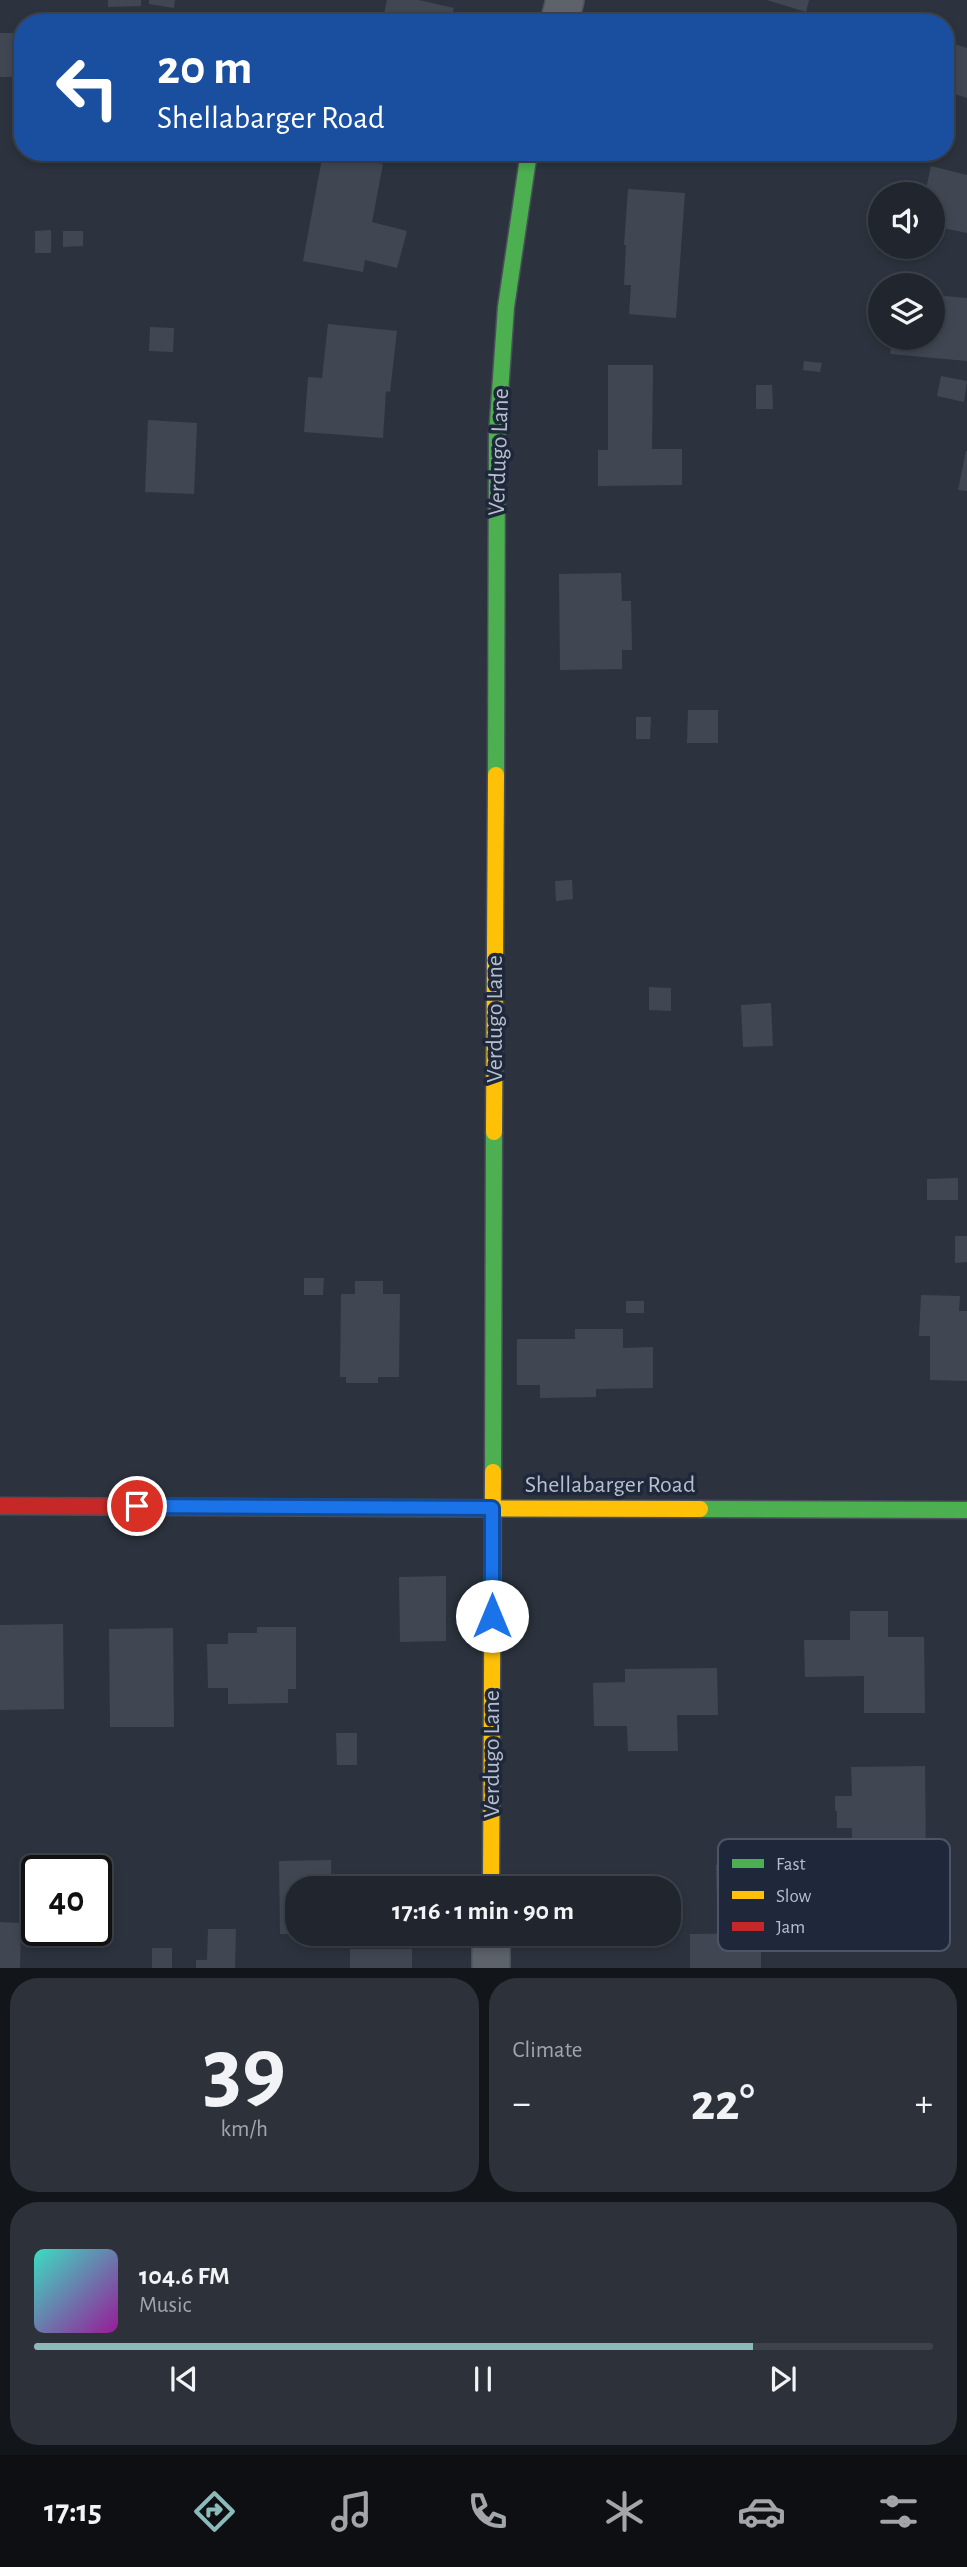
<!DOCTYPE html>
<meta charset="utf-8">
<style>
body{margin:0;font-family:"Alegreya Sans",sans-serif;background:#2d323a;color:#f1f3f6;height:100vh;display:flex;flex-direction:column;font-size:26px;white-space:nowrap}
*{box-sizing:border-box;margin:0}
p{font-size:23px;color:#a2a5aa}
.icon{flex:none;width:38px;height:38px;fill:none;stroke:currentColor;stroke-width:2;stroke-linecap:round;stroke-linejoin:round}
.map{position:relative;height:1968px;overflow:hidden}
.details{display:flex;flex-direction:column;gap:10px;padding:10px;background:#121519;flex:1}
.details>*{flex:none}
.top-card{position:absolute;left:14px;top:14px;width:940px;height:147px;border-radius:28px;box-shadow:0 4px 10px #0003,0 0 0 2px #3e434a;background:#1a4fa0;color:#fff;overflow:hidden}
.fabs{position:absolute;left:868px;top:182px;display:grid;gap:14px}
.fabs a{display:grid;place-items:center;width:77px;height:77px;border-radius:50%;background:#21262e;box-shadow:0 4px 10px #0003,0 0 0 2px #3e434a;font-size:35px}
.speed{position:absolute;left:21px;top:1855px;display:flex;gap:14px;font-size:35px;font-weight:700;text-align:center}
.speed>*{display:grid;place-content:center;width:91px;height:91px;border-radius:50%;background:#21262e;box-shadow:0 4px 10px #0003,0 0 0 2px #3e434a;line-height:1}
.speed .limit{border:4px solid #111;border-radius:10px;background:#fff;color:#111}
.pin{position:absolute;display:grid;place-items:center;width:60px;height:60px;color:#fff;margin:-30px;border:4px solid #fff;border-radius:50%;box-shadow:0 2px 7px #0007}
.me{position:absolute;width:77px;margin:-38px;rotate:0deg;stroke-linejoin:round;filter:drop-shadow(0 0 5px #0008)}
.turn{display:flex;align-items:center;gap:24px;height:147px;padding:0 28px;font-size:32px}
.turn .icon{width:91px;height:91px;stroke-width:2.5}
.turn b{display:block;font-size:49px;line-height:60px}
.big{font-size:52px;font-weight:700;line-height:1.1}
.details .tile{flex:1;display:flex;flex-direction:column;justify-content:center;gap:10px;min-width:0;padding:0 24px;border-radius:28px;background:#2d323a}
.details .dial{align-items:center;gap:0}
.dial b{font-size:91px;line-height:1}
.song{display:flex;align-items:center;gap:21px}
.cover{width:84px;height:84px;border-radius:10px;background:linear-gradient(135deg,hsl(170 70% 55%),hsl(300 70% 35%))}
.played{height:7px;border-radius:4px;background:linear-gradient(90deg,#8bbbb9 80%,#3e434a 80%)}
.keys{display:flex;justify-content:space-around;direction:ltr}
.heat{display:flex;justify-content:space-between;align-items:center;font-size:38px;direction:ltr}
.details .tiles{flex:1;display:grid;gap:10px;grid-template-columns:1fr 1fr}
.tile:last-child{grid-column:span 2}
.trip{position:absolute;left:285px;top:1876px;width:396px;height:70px;border-radius:28px;background:#21262e;box-shadow:0 4px 10px #0003,0 0 0 2px #3e434a;font-weight:700;line-height:70px;text-align:center}
.tabs{display:flex;height:112px;justify-content:space-around;align-items:center;background:#0d0f12;color:#a2a5aa}
.tabs .icon{width:49px;height:49px}
.tabs .current{color:#8bbbb9}
.tabs b{font-size:32px;color:#f1f3f6}
.map>svg:first-child{display:block}
.building{fill:#414752}
.lines{fill:none;stroke-linecap:round;stroke-linejoin:round}
.street-casing{stroke:#4a505a;stroke-width:40}
.fast-casing{stroke:#4a505a;stroke-width:19}
.slow-casing{stroke:#4a505a;stroke-width:19}
.jam-casing{stroke:#4a505a;stroke-width:19}
.street{stroke:#5d626b;stroke-width:37}
.fast{stroke:#4caf50;stroke-width:16}
.slow{stroke:#ffc107;stroke-width:16}
.jam{stroke:#c62828;stroke-width:16}
.route-casing{stroke:#114b97;stroke-width:18}
.route{stroke:#1a73e8;stroke-width:12}
.labels{text-anchor:middle;dominant-baseline:central;stroke-width:7;stroke-linejoin:round;paint-order:stroke}
.street-label{font-size:24px;fill:#b7bfce;stroke:#1e283a}
.key{fill:#1e283a;stroke:#4c5566;stroke-width:2}
.key-label{font-size:19px;fill:#b7bfce}
</style>
<div class="map">
<svg width="967" height="1969" viewBox="0 0 967 1969">
<rect width="100%" height="100%" fill="#2c333e"/>
<g class="building">
<path d="M108,0H141V6L108,7Z"/>
<path d="M149,0H175L174,8L149,4Z"/>
<path d="M387,0H419L454,8L450,23H382Z"/>
<path d="M767,0H809L806,12Z"/>
<rect x="0" y="33" width="23" height="44"/>
<path d="M945,41L967,48V98L945,91Z"/>
<path d="M702,152H733L731,161Z"/>
<path d="M323,153L383,164L372,222L407,231L397,268L365,260L363,272L303,261Z"/>
<path d="M931,166L967,175V233L933,226V194H925Z"/>
<path d="M628,189L685,193L676,318L629,314L631,285H624L626,245H624Z"/>
<path d="M51,230V253H35V231Z"/>
<path d="M63,231H83V246L63,247Z"/>
<path d="M933,295L967,298V361L890,354L892,338H933Z"/>
<path d="M328,324L397,331L390,392L386,391L383,438L304,432L308,377L322,378Z"/>
<path d="M150,327L174,328L173,352L149,351Z"/>
<path d="M804,361L822,363L820,372L803,370Z"/>
<path d="M608,365H653L652,449H682V485L598,486V450H608Z"/>
<path d="M941,376L967,381L964,402L937,396Z"/>
<path d="M756,385H772L773,409H756Z"/>
<path d="M148,420L197,423L194,494L145,492Z"/>
<path d="M966,451H967V491L958,490Z"/>
<path d="M621,573L622,601H631L632,650H622V669L560,670L559,574Z"/>
<path d="M688,710H718V743H687Z"/>
<path d="M636,717H651L650,739H636Z"/>
<path d="M572,880L573,899L556,901L555,881Z"/>
<path d="M649,987L671,988V1011L649,1010Z"/>
<path d="M771,1003L773,1046L743,1047L741,1005Z"/>
<path d="M958,1178V1200H927V1179Z"/>
<path d="M955,1236H967V1262L955,1263Z"/>
<path d="M304,1278H324L323,1295H304Z"/>
<path d="M355,1281H383V1294H400L399,1377H378V1383H346V1377H340L341,1294H355Z"/>
<path d="M921,1295L960,1296L959,1311H967V1381L930,1380V1336H919Z"/>
<rect x="626" y="1301" width="18" height="12"/>
<path d="M575,1329H623V1348L653,1347V1388L596,1389V1397L540,1398V1385H517V1339H575Z"/>
<path d="M446,1576V1641L400,1642L399,1577Z"/>
<path d="M850,1611H888V1637H924L925,1713H864V1676L805,1677L804,1640H850Z"/>
<path d="M63,1624L64,1709L0,1710V1625Z"/>
<path d="M257,1627H296V1689H288V1703L228,1704V1688H208L207,1644H228V1633H257Z"/>
<path d="M173,1628L174,1727H110L109,1629Z"/>
<path d="M717,1668L718,1715H677L678,1751H628L627,1726H594L593,1683L625,1682V1669Z"/>
<path d="M336,1733H357V1765H337Z"/>
<path d="M925,1766L926,1861H852V1828H837V1811H835V1796H852L851,1767Z"/>
<path d="M331,1860V1888H298V1934H280L279,1861Z"/>
<path d="M765,1864V1902L717,1903L716,1865Z"/>
<path d="M0,1922L21,1923L20,1969H0Z"/>
<path d="M208,1929H236L235,1969H196V1960H207Z"/>
<path d="M761,1933V1969H690V1934Z"/>
<rect x="152" y="1948" width="20" height="21"/>
<rect x="350" y="1949" width="62" height="20"/>
</g>
<g class="lines">
<g class="street-casing">
<g id="street">
<path d="M559,23L565,0"/>
<path d="M491,1969V1934"/>
</g>
</g>
<g class="fast-casing">
<g id="fast">
<path d="M496,775L497,435L506,307L529,152"/>
<path d="M493,1472L494,1132"/>
<path d="M700,1509L967,1510"/>
</g>
</g>
<g class="slow-casing">
<g id="slow">
<path d="M494,1132L496,775"/>
<path d="M386,1508L700,1509"/>
<path d="M491,1888L493,1472"/>
</g>
</g>
<g class="jam-casing">
<path id="jam" d="M0,1506L386,1508"/>
</g>
<use href="#street" class="street"/>
<use href="#fast" class="fast"/>
<use href="#slow" class="slow"/>
<use href="#jam" class="jam"/>
</g>
<g class="lines">
<g class="route-casing">
<path id="route" d="M137,1506L492,1508V1616"/>
</g>
<use href="#route" class="route"/>
</g>
<g class="labels">
<g class="street-label">
<text transform="translate(499 452) rotate(-88)">Verdugo Lane</text>
<text transform="translate(495 1019) rotate(-90)">Verdugo Lane</text>
<text x="610" y="1485">Shellabarger Road</text>
<text transform="translate(492 1754) rotate(-90)">Verdugo Lane</text>
</g>
</g>
<rect x="718" y="1839" width="232" height="112" rx="10" class="key"/>
<rect x="732" y="1859" width="32" height="9" fill="#4caf50"/>
<rect x="732" y="1891" width="32" height="8" fill="#ffc107"/>
<rect x="732" y="1922" width="32" height="9" fill="#c62828"/>
<g class="key-label">
<text x="776" y="1870">Fast</text>
<text x="776" y="1902">Slow</text>
<text x="776" y="1933">Jam</text>
</g>
</svg>
<div class="fabs">
<a><svg class="icon" aria-label="sound" viewBox="0 0 24 24"><path d="M4 9h4l5-4v14l-5-4H4zM17 9q2 3 0 6"/></svg></a>
<a><svg class="icon" aria-label="layers" viewBox="0 0 24 24"><path d="M12 4l9 5-9 5-9-5zM3 14l9 5 9-5"/></svg></a>
</div>
<div class="speed"><div class="limit">40</div></div>
<div class="pin" style="left:137px;top:1506px;background:#d93025"><svg class="icon" aria-label="arrive" viewBox="0 0 24 24"><path d="M6 21V4h12l-3 4 3 4H6"/></svg></div>
<svg class="me" style="left:492px;top:1616px" viewBox="-20 -20 40 40"><circle r="19" fill="#fff"/><path d="M0-13L10 11 0 6-10 11z" fill="#1a73e8"/></svg>
<div class="trip">17:16 · 1 min · 90 m</div>
<div class="top-card">
<div class="turn"><svg class="icon" aria-label="left" viewBox="0 0 24 24"><path d="M17 20v-9H6M10 6l-5 5 5 5"/></svg><div><b>20 m</b>Shellabarger Road</div></div>
</div>
</div>
<section class="details">
<div class="tiles">
<div class="tile dial"><b>39</b><p>km/h</p></div>
<div class="tile"><p>Climate</p>
<div class="heat"><a>−</a><b class="big">22°</b><a>+</a></div>
</div>
<div class="tile">
<div class="song"><i class="cover"></i><div><b>104.6 FM</b><p>Music</p></div></div>
<div class="played"></div>
<div class="keys"><svg class="icon" aria-label="previous" viewBox="0 0 24 24"><path d="M18 5L8 12l10 7zM5 5v14"/></svg><svg class="icon" aria-label="pause" viewBox="0 0 24 24"><path d="M8 5v14M16 5v14"/></svg><svg class="icon" aria-label="next" viewBox="0 0 24 24"><path d="M6 5l10 7-10 7zM19 5v14"/></svg></div>
</div>
</div>
</section>
<nav class="tabs">
<b>17:15</b>
<svg class="icon current" aria-label="directions" viewBox="0 0 24 24"><path d="M12 3l9 9-9 9-9-9zM9 14v-3h6M13 9l2 2-2 2"/></svg>
<svg class="icon" aria-label="music" viewBox="0 0 24 24"><path d="M9 18V5l10-2v13"/><circle cx="6" cy="18" r="3"/><circle cx="16" cy="16" r="3"/></svg>
<svg class="icon" aria-label="phone" viewBox="0 0 24 24"><path d="M5 4h4l2 5-3 2q2 4 5 5l2-3 5 2v4C11 20 4 13 5 4z"/></svg>
<svg class="icon" aria-label="climate" viewBox="0 0 24 24"><path d="M12 3v18M4 7l16 10M4 17L20 7"/></svg>
<svg class="icon" aria-label="car" viewBox="0 0 24 24"><path d="M5 17H2v-5l4-1 3-4h7l3 4 3 1v5h-3M9 17h6M6 11h13"/><circle cx="7" cy="17" r="2"/><circle cx="17" cy="17" r="2"/></svg>
<svg class="icon" aria-label="filters" viewBox="0 0 24 24"><path d="M4 7h16M4 17h16"/><circle cx="9" cy="7" r="2"/><circle cx="15" cy="17" r="2"/></svg>
</nav>
